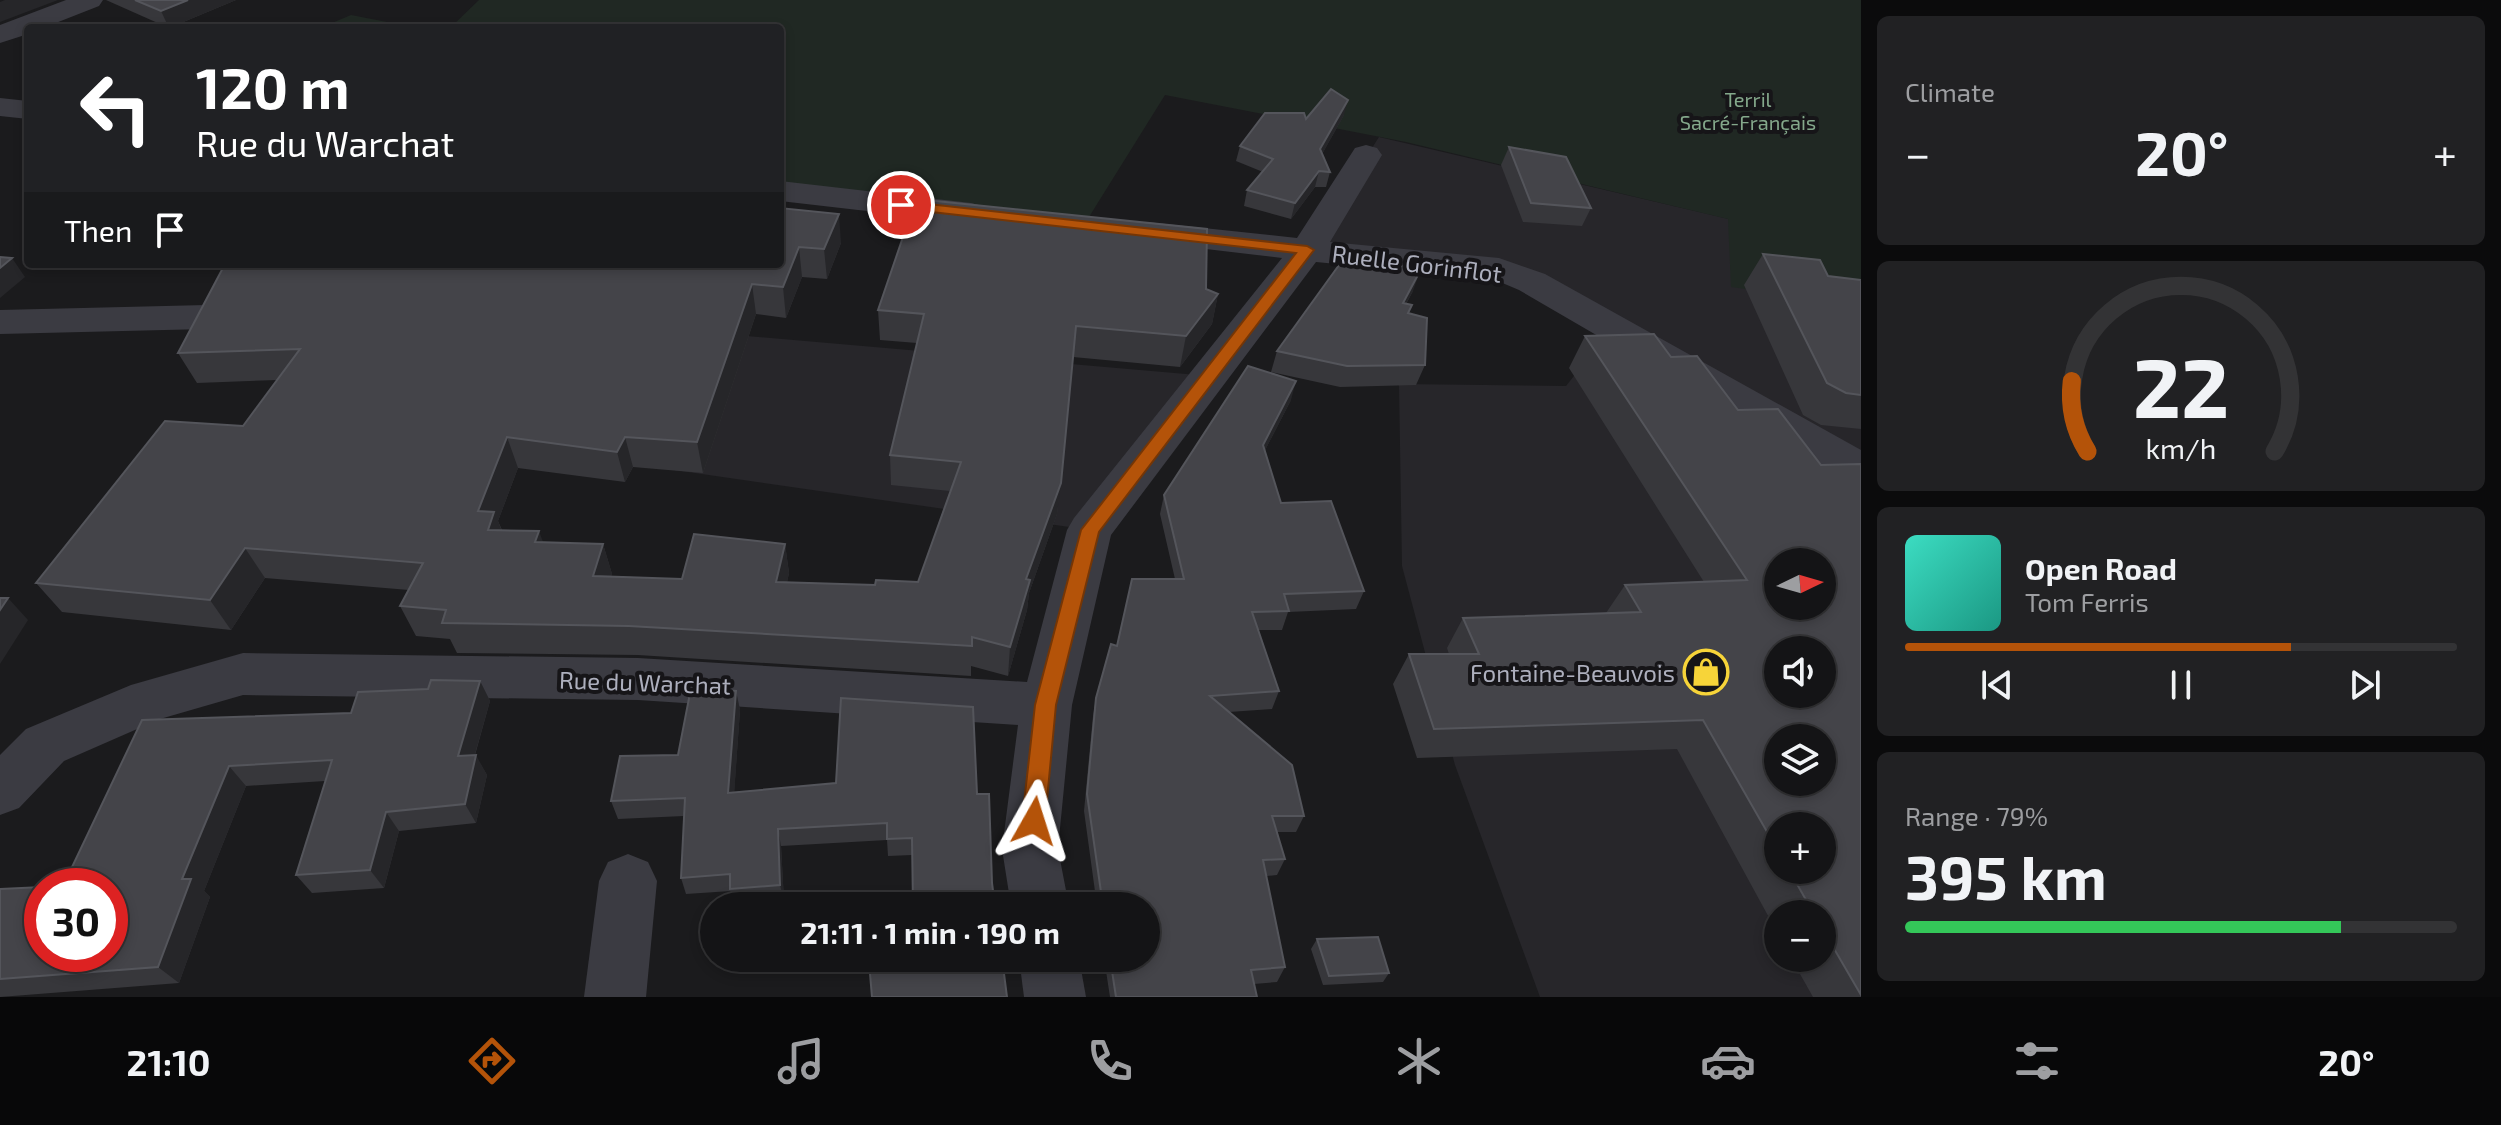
<!DOCTYPE html>
<meta charset="utf-8">
<style>
body{margin:0;font-family:"Exo 2",sans-serif;background:#212123;color:#f1f3f6;height:100vh;display:flex;flex-direction:column;font-size:30px;white-space:nowrap}
*{box-sizing:border-box;margin:0}
p{font-size:26px;color:#9d9ea1}
.icon{flex:none;width:44px;height:44px;fill:none;stroke:currentColor;stroke-width:2;stroke-linecap:round;stroke-linejoin:round}
.map{position:relative;flex:1;overflow:hidden}
.side{display:flex;flex-direction:column;gap:16px;padding:16px;background:#0b0b0c;width:640px}
.side>*{flex:none}
.guide{position:absolute;left:24px;top:24px;width:760px;height:244px;border-radius:8px;box-shadow:0 4px 12px #0003,0 0 0 2px #333335;background:#202124;color:#fff;overflow:hidden}
.needle{width:52px;rotate:85deg}
.fabs{position:absolute;left:1764px;top:548px;display:grid;gap:16px}
.fabs a{display:grid;place-items:center;width:72px;height:72px;border-radius:50%;background:#141416;box-shadow:0 4px 12px #0003,0 0 0 2px #333335;font-size:40px}
.speed{position:absolute;left:24px;top:868px;display:flex;gap:16px;font-size:40px;font-weight:700;text-align:center}
.speed>*{display:grid;place-content:center;width:104px;height:104px;border-radius:50%;background:#141416;box-shadow:0 4px 12px #0003,0 0 0 2px #333335;line-height:1}
.speed .limit{border:12px solid #d22;background:#fff;color:#111}
.pin{position:absolute;display:grid;place-items:center;width:68px;height:68px;color:#fff;margin:-34px;border:4px solid #fff;border-radius:50%;box-shadow:0 2px 8px #0007}
.me{position:absolute;width:88px;margin:-44px;rotate:6deg;stroke-linejoin:round;filter:drop-shadow(0 0 6px #0008)}
.turn{display:flex;align-items:center;gap:28px;height:168px;padding:0 40px;font-size:36px}
.turn .icon{width:104px;height:104px;stroke-width:2.5}
.turn b{display:block;font-size:56px;line-height:68px}
.then{display:flex;align-items:center;height:76px;padding:0 40px;background:#0003;gap:16px;font-size:30px}
.big{font-size:60px;font-weight:700;line-height:1.1}
.side .card{flex:1;display:flex;flex-direction:column;justify-content:center;gap:12px;min-width:0;padding:0 28px;border-radius:12px;background:#212123}
.side .dial{align-items:center;gap:0}
.dial svg{height:208px;overflow:visible;fill:none;stroke:#333335;stroke-width:7;stroke-linecap:round;text-anchor:middle}
.dial text{fill:#f1f3f6;stroke:none}
.song{display:flex;align-items:center;gap:24px}
.cover{width:96px;height:96px;border-radius:12px;background:linear-gradient(135deg,hsl(170 70% 55%),hsl(170 70% 35%))}
.played{height:8px;border-radius:4px;background:linear-gradient(90deg,#b45309 70%,#333335 70%)}
.keys{display:flex;justify-content:space-around;direction:ltr}
.heat{display:flex;justify-content:space-between;align-items:center;font-size:44px;direction:ltr}
.charge{height:12px;border-radius:6px;background:linear-gradient(90deg,#34c759 79%,#333335 0)}
.trip{position:absolute;left:700px;top:892px;width:460px;height:80px;border-radius:40px;background:#141416;box-shadow:0 4px 12px #0003,0 0 0 2px #333335;font-weight:700;line-height:80px;text-align:center}
.tab-bar{display:flex;height:128px;justify-content:space-around;align-items:center;background:#080809;color:#9d9ea1}
.tab-bar .icon{width:56px;height:56px}
.tab-bar .active{color:#b45309}
.tab-bar b{font-size:36px;color:#f1f3f6}
main{display:flex;flex:1;min-height:0}
.map>svg:first-child{display:block}
.built{fill:#27262a;fill-rule:evenodd}
.green{fill:#202823}
.lines{fill:none;stroke-linecap:round;stroke-linejoin:round}
.minor{fill:#3b3b42;fill-rule:evenodd}
.wall{fill:#37373b;fill-rule:evenodd}
.shaded-wall{fill:#262629}
.building{fill:#444449;stroke:#54555b;stroke-width:2;fill-rule:evenodd}
.route{fill:#b45309;stroke:#753606;stroke-width:2}
.labels{text-anchor:middle;dominant-baseline:central;stroke-width:8;stroke-linejoin:round;paint-order:stroke}
.far-park-label{font-size:20px;fill:#84a88b;stroke:#161518}
.street-label{font-size:24px;fill:#adafbd;stroke:#161518}
.poi-label{font-size:24px;fill:#adafbd;stroke:#161518;text-anchor:end}
</style>
<main>
<div class="map">
<svg width="1861" height="997" viewBox="0 0 1861 997">
<rect width="100%" height="100%" fill="#1b1b1d"/>
<g class="built">
<path d="M1379,137L1729,219L1861,304V997H1540L1455,765L1402,566L1399,384L1566,386L1612,328L1532,282L1307,250ZM1778,562H1822V606H1778ZM1778,650H1822V694H1778ZM1778,738H1822V782H1778ZM1778,826H1822V870H1778ZM1778,914H1822V958H1778Z"/>
<path d="M376,304L1209,376L1090,530L529,449Z"/>
</g>
<g class="green">
<path d="M479,0H1861V304L1731,287L1728,219L1406,142L1165,95L1084,225L780,192V28H450Z"/>
<path d="M351,15L418,28H320Z"/>
</g>
<g class="lines">
<g class="minor">
<path d="M66,0H103L99,6L43,28H28V34L0,43V25Z"/>
<path d="M0,98L28,101V119L0,116Z"/>
<path d="M1366,145L1377,148L1382,155L1330,242L1499,258L1545,274L1861,450V484L1846,480L1519,290L1493,279L1316,262L1111,535L1072,705L1058,849L1069,906H1011L1002,849L1018,725L638,700L243,695L160,719L64,761L19,808L0,815V755L26,729L131,685L243,653L638,658L1027,682L1067,530L1074,518L1282,258L1147,242L1135,239L1130,232L1135,225L1147,222L1297,238L1355,148Z"/>
<path d="M780,181L971,203L983,206L988,213L983,220L971,223L780,201Z"/>
<path d="M206,305L219,309L225,317L219,325L206,329L0,334V310Z"/>
<path d="M628,854L648,862L657,881L646,997H584L599,881L608,862Z"/>
<path d="M1019,958H1079L1086,997H1024Z"/>
</g>
</g>
<g class="wall">
<path d="M106,0H236L169,28Z"/>
<path d="M1344,115L1322,154L1330,172L1326,187H1315L1291,219L1244,206L1247,190L1263,172L1236,161L1240,146Z"/>
<path d="M1509,147L1591,208L1582,226L1523,222L1501,165Z"/>
<path d="M780,208L841,243L827,279L802,277L786,318L756,314L703,473L633,467L625,482L518,468L498,521L502,530L543,542L603,544L612,574L611,576L682,579L785,544L789,573L787,582L875,585L918,582L950,491L891,485L890,455L917,343L880,340L878,310L1206,289L1218,294L1212,324L1180,367L1073,357L1057,514L1029,593L1027,610L1008,676L971,666V676L638,655L457,653L450,639L416,636L400,606L409,590L265,578L231,630L62,612L36,583L243,426L277,380L197,383L178,353Z"/>
<path d="M1763,254L1828,276L1861,280V429L1821,425L1803,415L1744,285Z"/>
<path d="M1413,291L1406,304L1425,365L1416,385L1340,387L1271,372L1277,351Z"/>
<path d="M1585,336L1671,357L1738,410L1821,465L1861,464V997H1813L1791,958H1822V914H1778V934L1677,749L1417,758L1393,684L1409,654H1449L1447,648L1463,618L1606,613L1625,585L1704,582L1569,368ZM1778,826L1822,870H1778Z"/>
<path d="M1291,400L1265,450L1281,503L1364,591L1356,609L1288,612L1282,630H1258L1279,691L1272,709L1229,712L1304,816L1296,832H1277L1285,859L1277,875L1266,876L1285,967L1277,982L1254,984L1257,997H1110L1104,958H1146V906H1097L1084,811L1093,716L1096,698L1117,646L1175,579L1160,514L1164,495Z"/>
<path d="M480,681L490,701L475,755L487,775L476,823L399,831L384,888L312,893L296,875L325,781L246,786L204,891L210,897L179,983L0,997V889L42,954L142,720L351,713L428,689Z"/>
<path d="M736,691L740,710L734,793L836,783L973,707L912,855L888,856L887,840L781,846L784,901L735,906L731,891L686,894L681,878L684,816L618,819L611,801L678,755Z"/>
<path d="M1317,939L1389,973L1383,982L1323,985L1311,949Z"/>
</g>
<g class="shaded-wall">
<path d="M5,0H58L0,22V2Z"/>
<path d="M188,0H236L169,28L161,11Z"/>
<path d="M1348,100L1344,115L1316,165L1320,149Z"/>
<path d="M1319,171L1315,187L1291,219L1295,203Z"/>
<path d="M839,214L841,243L827,279L824,249Z"/>
<path d="M799,247L802,277L786,318L783,287Z"/>
<path d="M12,258L25,277L0,298V268Z"/>
<path d="M1420,271L1413,291L1395,323L1403,303Z"/>
<path d="M752,284L756,314L703,473L697,442Z"/>
<path d="M1218,294L1212,324L1180,367L1186,336Z"/>
<path d="M1296,381L1291,400L1258,464L1263,445Z"/>
<path d="M507,437L518,468L498,521L506,542L500,560L478,511Z"/>
<path d="M625,437L633,467L625,482L617,452Z"/>
<path d="M1061,483L1057,514L1029,593L1027,610L1008,676L1010,647L1026,579Z"/>
<path d="M539,531L550,561L535,542Z"/>
<path d="M603,544L612,574L603,605L593,576Z"/>
<path d="M785,544L789,573L781,611L776,582Z"/>
<path d="M245,548L265,578L231,630L210,600Z"/>
<path d="M8,598L28,620L0,664V610Z"/>
<path d="M480,681L490,701L469,775L458,756Z"/>
<path d="M736,691L740,710L733,811L728,793Z"/>
<path d="M476,755L487,775L476,823L465,804Z"/>
<path d="M229,766L246,786L204,891L210,897L179,983L158,967L182,879Z"/>
<path d="M386,812L399,831L384,888L370,870Z"/>
<path d="M778,829L781,846L784,901L780,885Z"/>
</g>
<g class="building">
<path d="M135,0H188L161,11Z"/>
<path d="M1331,89L1348,100L1320,149L1330,172L1319,171L1295,203L1247,190L1273,159L1240,146L1265,113H1304L1306,119Z"/>
<path d="M1509,147L1566,157L1591,208L1531,203Z"/>
<path d="M916,199L1207,229L1206,289L1218,294L1186,336L1076,326L1061,483L1026,579L1030,580L1010,647L972,637V646L629,626L442,623L446,610L400,606L423,563L245,548L210,600L36,583L165,421L243,426L300,349L178,353L225,264H780V208L839,214L824,249L799,247L783,287L752,284L697,442L625,437L617,452L507,437L478,511L494,512L488,530L539,531L535,542L603,544L593,576L682,579L694,534L785,544L776,582L875,585L876,580L918,582L961,462L890,455L924,314L878,310Z"/>
<path d="M1347,254L1362,259L1365,255L1420,271L1403,303L1412,305L1408,313L1427,318L1425,365L1347,366L1277,351Z"/>
<path d="M1763,254L1820,260L1828,276L1861,280V395L1846,393L1827,383Z"/>
<path d="M0,257L12,258L0,268Z"/>
<path d="M1654,334L1671,357L1697,356L1738,410L1778,409L1821,465L1861,464V995L1822,928V914H1814L1789,870H1822V826H1778V851L1703,720L1434,729L1409,654H1479L1463,618L1641,612L1625,585L1747,580L1585,336ZM1778,562H1822V606H1778ZM1778,650H1822V694H1778ZM1778,738H1822V782H1778Z"/>
<path d="M1248,366L1296,381L1263,445L1281,503L1331,501L1364,591L1284,594L1289,611L1252,612L1279,691L1210,696L1292,765L1304,816H1272L1285,859L1263,860L1285,967L1251,970L1257,997H1116L1110,958H1146V906H1103L1087,794L1096,698L1111,644L1117,646L1132,579H1184L1164,495Z"/>
<path d="M0,598H8L0,610Z"/>
<path d="M431,680L480,681L458,756L476,755L465,804L386,812L370,870L296,875L332,760L229,766L182,879H191L158,967L0,979V889L42,887V954H110V886H63L142,720L351,713L358,692L428,689Z"/>
<path d="M691,688L736,691L728,793L836,783L841,698L973,707L977,794H989L992,883L995,906H913L912,838L887,839V823L778,829L780,885L730,889V874L681,878L685,798L611,801L620,756L678,755Z"/>
<path d="M1378,937L1389,973L1329,976L1317,939Z"/>
<path d="M913,958H1002L1007,997H872L869,962H913Z"/>
</g>
<path class="route" d="M901,201L1307,246L1314,250L1099,532L1056,705L1045,821L1042,828L1034,831L1026,828L1022,821L1035,705L1081,530L1296,253L896,208V202Z"/>
<defs>
<g id="shop-ring" transform="scale(2.3)"><circle r="9.5" fill="#161518" stroke="#f7d439" stroke-width="1.5"/><path d="M-5-2.5h2.3a2.7 3.5 0 0 1 5.4 0H5L5.5 6h-11ZM-1.5-2.5h3a1.5 2.3 0 0 0-3 0Z" fill="#f7d439"/></g>
</defs>
<g fill-rule="evenodd">
<use href="#shop-ring" x="1706" y="672"/>
</g>
<g class="labels">
<g class="far-park-label">
<text x="1748" y="99">Terril<tspan x="1748" dy="23">Sacré-Français</tspan></text>
</g>
<g class="street-label">
<text transform="translate(1417 263) rotate(7)">Ruelle Gorinflot</text>
<text transform="translate(645 682) rotate(2)">Rue du Warchat</text>
</g>
<g class="poi-label">
<text x="1675" y="672">Fontaine-Beauvois</text>
</g>
</g>
</svg>
<div class="fabs">
<a><svg class="needle" viewBox="-14 -14 28 28"><path d="M0-13l5 13h-10z" fill="#e53935"/><path d="M0 13l5-13h-10z" fill="#9d9ea1"/></svg></a>
<a><svg class="icon" aria-label="sound" viewBox="0 0 24 24"><path d="M4 9h4l5-4v14l-5-4H4zM17 9q2 3 0 6"/></svg></a>
<a><svg class="icon" aria-label="layers" viewBox="0 0 24 24"><path d="M12 4l9 5-9 5-9-5zM3 14l9 5 9-5"/></svg></a>
<a>+</a>
<a>−</a>
</div>
<div class="speed"><div class="limit">30</div></div>
<div class="pin" style="left:901px;top:205px;background:#d93025"><svg class="icon" aria-label="arrive" viewBox="0 0 24 24"><path d="M6 21V4h12l-3 4 3 4H6"/></svg></div>
<svg class="me" style="left:1034px;top:821px" viewBox="-20 -20 40 40"><path d="M0-17L14 15 0 8-14 15z" fill="#b45309" stroke="#fff" stroke-width="4"/></svg>
<div class="trip">21:11 · 1 min · 190 m</div>
<div class="guide">
<div class="turn"><svg class="icon" aria-label="left" viewBox="0 0 24 24"><path d="M17 20v-9H6M10 6l-5 5 5 5"/></svg><div><b>120 m</b>Rue du Warchat</div></div>
<div class="then">Then<svg class="icon" aria-label="arrive" viewBox="0 0 24 24"><path d="M6 21V4h12l-3 4 3 4H6"/></svg></div>
</div>
</div>
<section class="side">
<div class="card"><p>Climate</p>
<div class="heat"><a>−</a><b class="big">20°</b><a>+</a></div>
</div>
<div class="card dial"><svg viewBox="0 0 100 80">
<path d="M14 69A42 42 0 1 1 86 69"/>
<path d="M14 69A42 42 0 0 1 8 42" stroke="#b45309"/>
<text x="50" y="56" font-size="32" font-weight="700">22</text>
<text x="50" y="72" font-size="11">km/h</text>
</svg></div>
<div class="card">
<div class="song"><i class="cover"></i><div><b>Open Road</b><p>Tom Ferris</p></div></div>
<div class="played"></div>
<div class="keys"><svg class="icon" aria-label="previous" viewBox="0 0 24 24"><path d="M18 5L8 12l10 7zM5 5v14"/></svg><svg class="icon" aria-label="pause" viewBox="0 0 24 24"><path d="M8 5v14M16 5v14"/></svg><svg class="icon" aria-label="next" viewBox="0 0 24 24"><path d="M6 5l10 7-10 7zM19 5v14"/></svg></div>
</div>
<div class="card"><p>Range · 79%</p><b class="big">395 km</b><div class="charge"></div></div>
</section>
</main>
<nav class="tab-bar">
<b>21:10</b>
<svg class="icon active" aria-label="directions" viewBox="0 0 24 24"><path d="M12 3l9 9-9 9-9-9zM9 14v-3h6M13 9l2 2-2 2"/></svg>
<svg class="icon" aria-label="music" viewBox="0 0 24 24"><path d="M9 18V5l10-2v13"/><circle cx="6" cy="18" r="3"/><circle cx="16" cy="16" r="3"/></svg>
<svg class="icon" aria-label="phone" viewBox="0 0 24 24"><path d="M5 4h4l2 5-3 2q2 4 5 5l2-3 5 2v4C11 20 4 13 5 4z"/></svg>
<svg class="icon" aria-label="climate" viewBox="0 0 24 24"><path d="M12 3v18M4 7l16 10M4 17L20 7"/></svg>
<svg class="icon" aria-label="car" viewBox="0 0 24 24"><path d="M5 17H2v-5l4-1 3-4h7l3 4 3 1v5h-3M9 17h6M6 11h13"/><circle cx="7" cy="17" r="2"/><circle cx="17" cy="17" r="2"/></svg>
<svg class="icon" aria-label="filters" viewBox="0 0 24 24"><path d="M4 7h16M4 17h16"/><circle cx="9" cy="7" r="2"/><circle cx="15" cy="17" r="2"/></svg>
<b>20°</b>
</nav>
